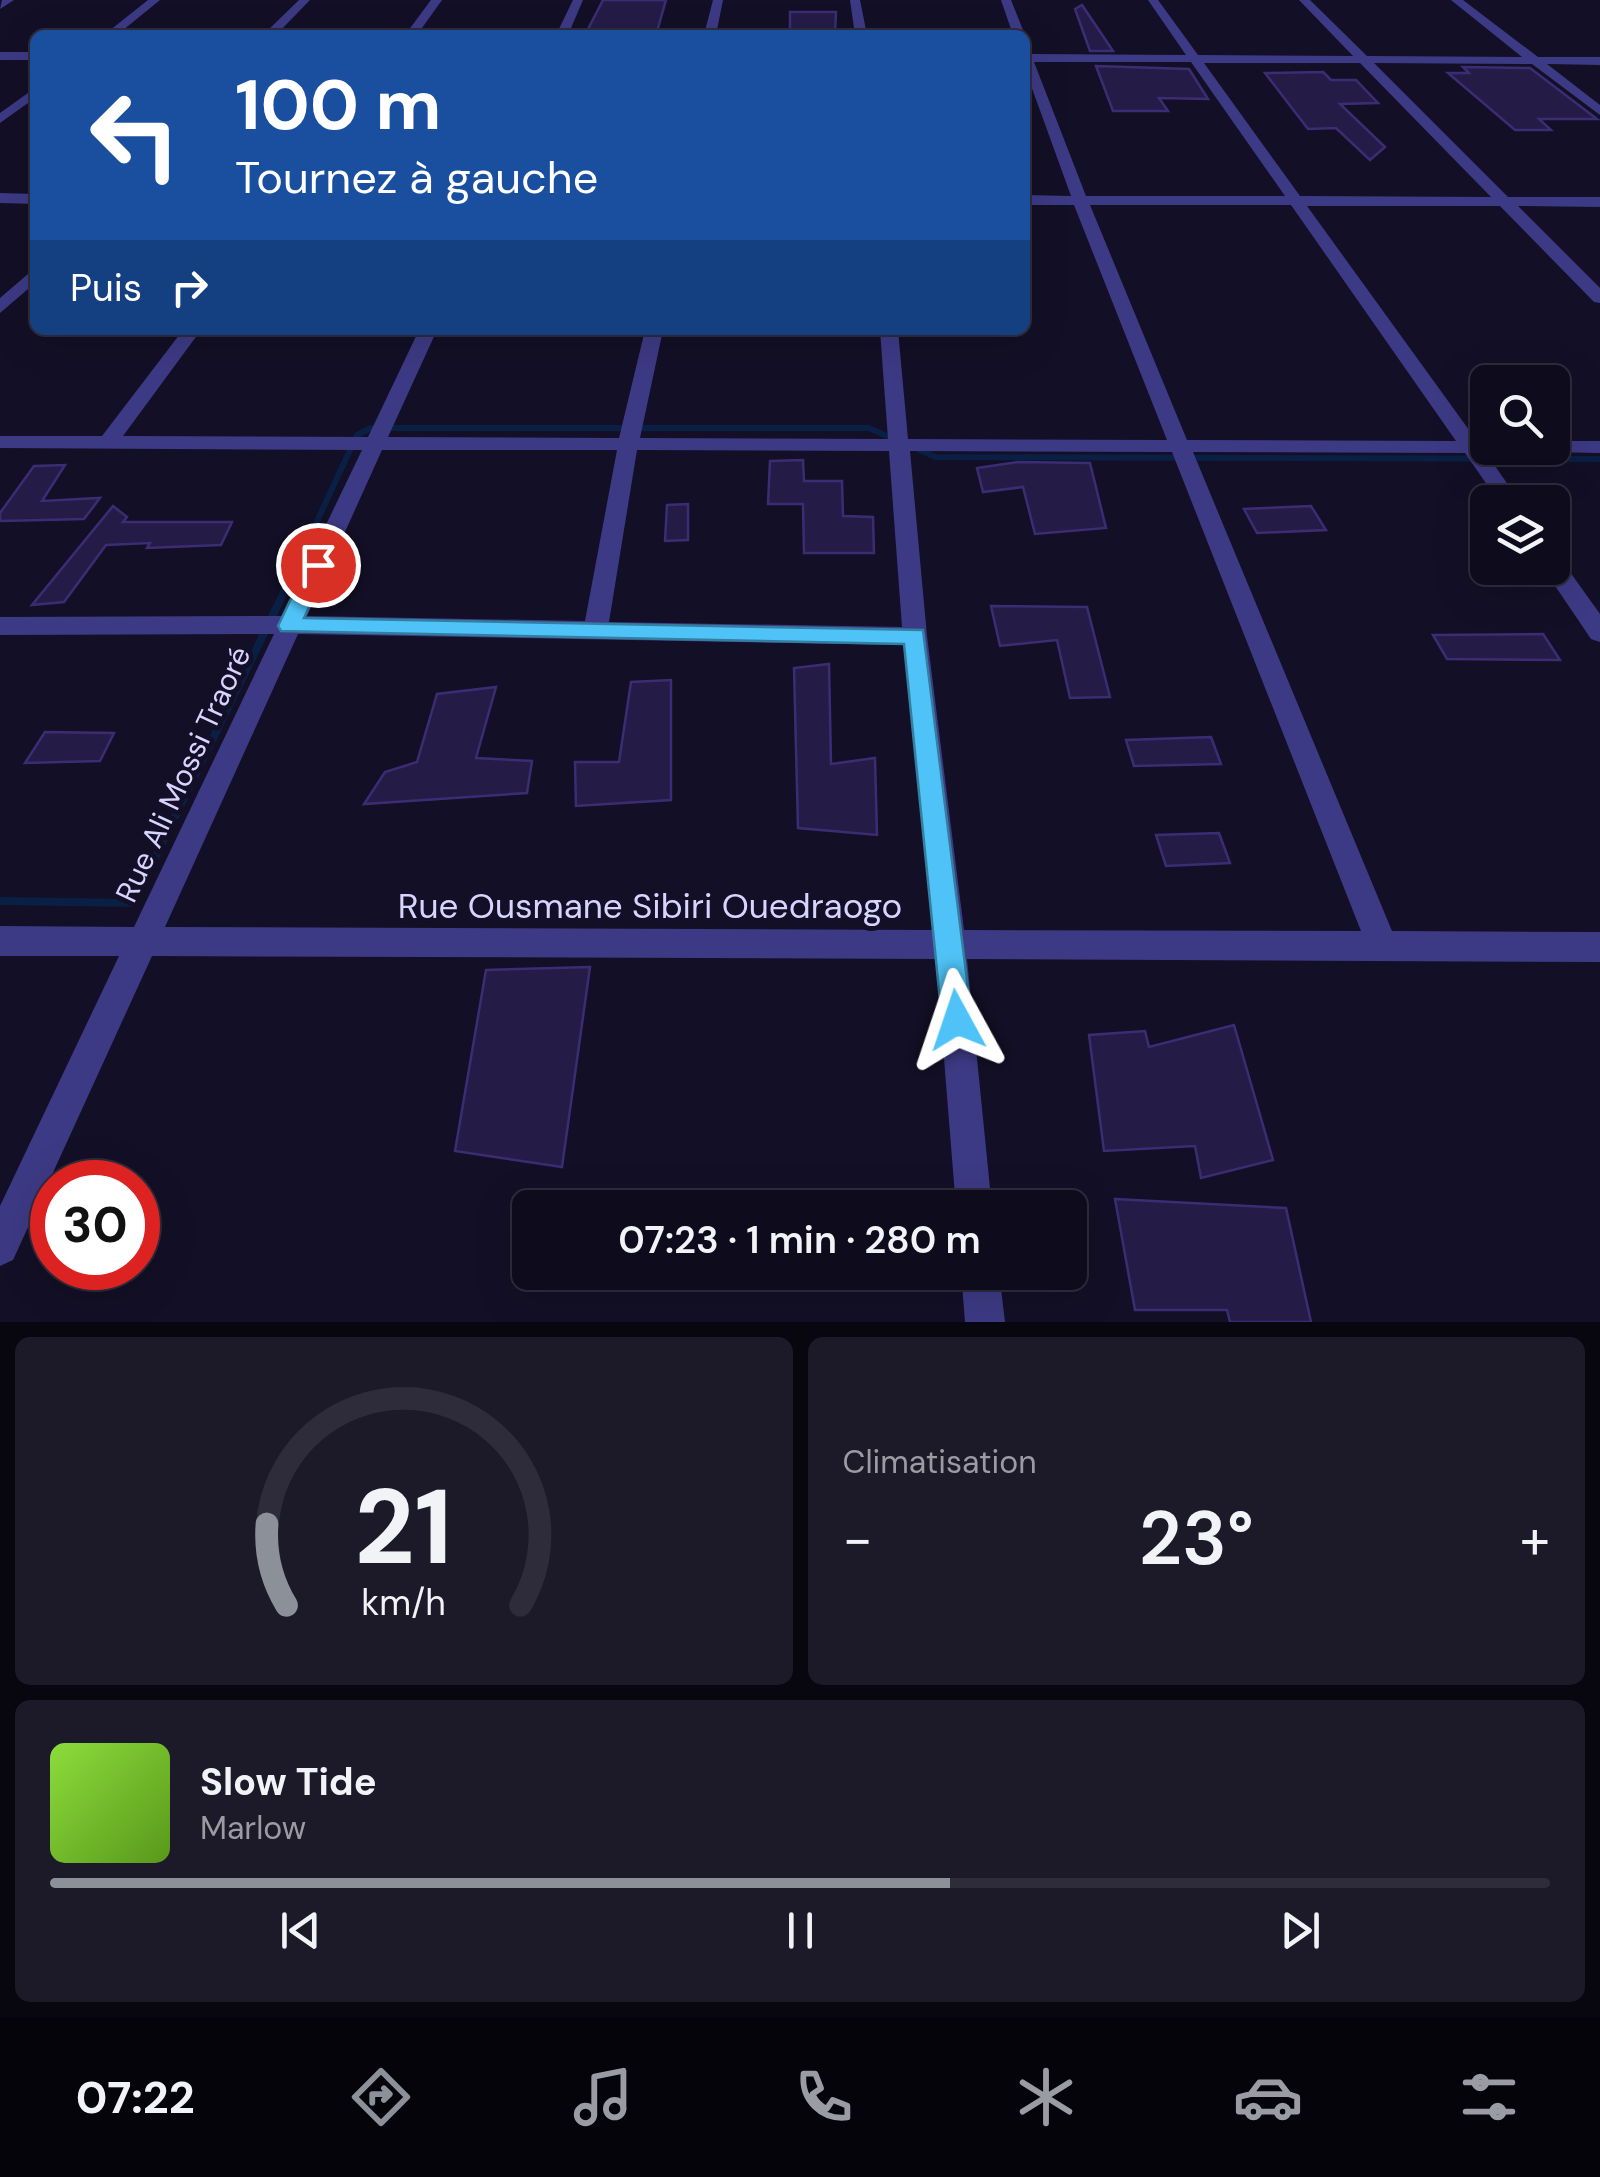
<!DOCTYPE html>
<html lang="fr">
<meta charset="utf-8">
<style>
body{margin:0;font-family:"DM Sans",sans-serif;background:#1c1929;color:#f1f3f6;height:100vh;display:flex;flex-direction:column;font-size:38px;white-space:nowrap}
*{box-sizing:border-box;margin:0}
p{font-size:32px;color:#9b9ba3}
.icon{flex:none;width:55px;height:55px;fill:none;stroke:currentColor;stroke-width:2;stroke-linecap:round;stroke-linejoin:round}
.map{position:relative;height:1322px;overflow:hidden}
.drawer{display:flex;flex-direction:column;gap:15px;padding:15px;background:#08060f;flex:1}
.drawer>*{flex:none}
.banner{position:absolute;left:30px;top:30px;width:1000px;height:305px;border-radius:15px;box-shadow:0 10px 40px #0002,0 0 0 2px #2e2b3b;background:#1a4fa0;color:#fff;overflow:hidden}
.tools{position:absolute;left:1470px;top:365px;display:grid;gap:20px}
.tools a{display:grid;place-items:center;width:100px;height:100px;border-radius:15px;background:#0e0b1c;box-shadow:0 10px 40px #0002,0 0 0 2px #2e2b3b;font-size:50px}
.speed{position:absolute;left:30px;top:1160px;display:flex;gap:20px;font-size:50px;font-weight:700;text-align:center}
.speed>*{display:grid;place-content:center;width:130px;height:130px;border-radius:50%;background:#0e0b1c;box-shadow:0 10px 40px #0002,0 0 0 2px #2e2b3b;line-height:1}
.speed .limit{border:15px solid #d22;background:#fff;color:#111}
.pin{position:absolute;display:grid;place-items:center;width:85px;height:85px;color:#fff;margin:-42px;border:5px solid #fff;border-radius:50%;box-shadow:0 2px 10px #0007}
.me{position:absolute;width:110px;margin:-55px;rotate:355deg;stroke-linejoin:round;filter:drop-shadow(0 0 8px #0008)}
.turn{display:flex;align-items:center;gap:35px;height:210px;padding:0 40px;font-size:45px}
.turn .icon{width:130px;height:130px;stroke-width:2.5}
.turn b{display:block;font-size:70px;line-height:85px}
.then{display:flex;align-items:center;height:95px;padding:0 40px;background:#0003;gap:20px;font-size:38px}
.big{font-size:75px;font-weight:600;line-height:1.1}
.drawer .card{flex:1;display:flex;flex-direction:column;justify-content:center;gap:15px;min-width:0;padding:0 35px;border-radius:15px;background:#1c1929}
.drawer .dial{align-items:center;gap:0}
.dial svg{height:260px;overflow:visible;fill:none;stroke:#2e2b3b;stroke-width:7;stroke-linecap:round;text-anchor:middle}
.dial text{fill:#f1f3f6;stroke:none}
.song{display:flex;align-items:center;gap:30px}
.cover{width:120px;height:120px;border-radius:15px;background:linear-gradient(135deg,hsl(90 70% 55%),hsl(90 70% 35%))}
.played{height:10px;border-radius:5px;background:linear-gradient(90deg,#8c9099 60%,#2e2b3b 60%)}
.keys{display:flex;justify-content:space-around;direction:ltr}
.heat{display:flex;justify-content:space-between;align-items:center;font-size:55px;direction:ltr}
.drawer .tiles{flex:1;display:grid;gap:15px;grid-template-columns:1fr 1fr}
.card:last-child{grid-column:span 2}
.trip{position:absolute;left:512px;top:1190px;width:575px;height:100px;border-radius:15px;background:#0e0b1c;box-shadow:0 10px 40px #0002,0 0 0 2px #2e2b3b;font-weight:600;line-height:100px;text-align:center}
.dock{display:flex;height:160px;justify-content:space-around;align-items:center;background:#06040b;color:#9b9ba3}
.dock .icon{width:70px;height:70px}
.dock .selected{color:#8c9099}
.dock b{font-size:45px;color:#f1f3f6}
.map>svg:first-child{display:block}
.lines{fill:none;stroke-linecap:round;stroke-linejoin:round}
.stream-far1{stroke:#0a1f44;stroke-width:6}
.stream{stroke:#0a1f44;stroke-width:8}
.building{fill:#241b47;stroke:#3b2d73;stroke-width:2.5}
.minor{fill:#3d3a85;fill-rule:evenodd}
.route{fill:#4fc3f7;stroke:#337fa1;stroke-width:2.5}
.labels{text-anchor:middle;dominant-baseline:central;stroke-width:10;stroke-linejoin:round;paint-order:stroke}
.street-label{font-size:30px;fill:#d9d4ff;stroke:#130f26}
.near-street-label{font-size:35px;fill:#d9d4ff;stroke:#130f26}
</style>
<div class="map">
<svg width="1600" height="1322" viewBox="0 0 1600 1322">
<rect width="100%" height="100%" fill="#130f26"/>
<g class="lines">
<g class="stream-far1">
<path d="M914,447L935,457L1600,459"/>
<path d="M286,588L357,435L371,428H869L896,440"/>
</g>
<path class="stream" d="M0,901L133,903L287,586"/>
</g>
<g class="building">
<path d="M603,0H666L656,35H585Z"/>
<path d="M1082,5L1113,51H1090L1075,9Z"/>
<path d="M790,12H836L835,35H790Z"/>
<path d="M1096,66L1189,69L1208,99L1159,98L1168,111H1113Z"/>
<path d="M1463,67L1530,68L1597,119H1539L1551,130H1515L1448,73H1469Z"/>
<path d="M1323,72L1331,80H1356L1378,103L1340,104L1385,147L1370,160L1336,128L1308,129L1265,73Z"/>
<path d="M803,460L804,481H842L843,516L873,517L874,553H804L803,504H768L770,461Z"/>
<path d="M1018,462L1090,463L1106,528L1035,534L1023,487L983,492L977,468Z"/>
<path d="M65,465L42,501L100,498L84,519L0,521V513L34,466Z"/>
<path d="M688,504V540L665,541L667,505Z"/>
<path d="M113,506L127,517L123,522H232L221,545L147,548L150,543L106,545L64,602L32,605Z"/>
<path d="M1311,506L1326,530L1257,533L1244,509Z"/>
<path d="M991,606L1087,607L1110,697L1070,698L1057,640L1000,646Z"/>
<path d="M1543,634L1560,660L1447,659L1433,635Z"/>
<path d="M829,664L831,764L875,758L877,835L798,828L794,668Z"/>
<path d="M671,680V800L576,806L575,762H619L631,682Z"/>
<path d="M496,687L476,758L532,761L527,793L364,804L385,772L417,762L437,694Z"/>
<path d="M45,732L114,733L100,761L25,763Z"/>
<path d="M1211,737L1221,764L1134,766L1126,740Z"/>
<path d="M1219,833L1230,863L1166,866L1156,835Z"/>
<path d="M590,967L562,1167L455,1151L486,970Z"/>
<path d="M1234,1025L1273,1160L1201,1178L1195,1146L1104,1151L1089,1035L1145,1031L1149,1047Z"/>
<path d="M1115,1199L1286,1208L1311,1322H1230L1227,1310H1135Z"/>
</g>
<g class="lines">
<g class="minor">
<path d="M14,0L0,9L2,0Z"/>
<path d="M148,0H160L117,35H104Z"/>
<path d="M299,0H310L276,35H263Z"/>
<path d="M431,0H442L417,35H405Z"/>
<path d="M573,0H583L568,35H556Z"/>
<path d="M713,0H723L716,35H704Z"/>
<path d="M850,0H860L867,35H855Z"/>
<path d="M1001,0H1011L1025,35H1013Z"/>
<path d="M1148,0H1158L1198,55L1353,56L1299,0H1310L1367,56L1522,57L1451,0H1463L1538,57H1600V65L1547,64L1600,105V115L1532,64L1374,63L1508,197H1600V207L1518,206L1600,288V303L1594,302L1500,206H1307L1477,441H1488V448H1498L1486,453L1520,502H1499L1465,453L1193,452L1392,931L1600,932V962L967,959L992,1208H956L936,959L152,956L13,1260L0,1266V1206L119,956H0V926L134,927L274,634L0,635V617L282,616L362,450L0,448V436H102L183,330H201L123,436L368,437L419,330H437L388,437L619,438L645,330H663L640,438L888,439L880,330H898L908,439L1167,440L1074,205H1025V195L1071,196L1025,69V49L1032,54L1186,55ZM1034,62H1191L1285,196H1086ZM1204,63H1360L1491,197L1300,196ZM1090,205H1291L1456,441L1187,440ZM382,450H617L585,621L307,616ZM637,450L889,451L902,627L609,622ZM910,451L1172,452L1361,931L964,930L927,636ZM298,634L904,645L933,930L165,927Z"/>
<rect x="0" y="52" width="35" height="8"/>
<path d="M35,88V98L0,123V113Z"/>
<path d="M0,193L35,194V204L0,203Z"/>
<path d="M35,268V283L0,313V298Z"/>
<path d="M1552,441H1600V453L1545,452L1542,448H1552Z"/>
<path d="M1552,556L1560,558L1600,614V642L1591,639L1543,568H1552Z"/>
<path d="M961,1272H999L1005,1322H965Z"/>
</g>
</g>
<path class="route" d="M318,557L328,565L304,618L923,630L972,1020L968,1030L957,1035L946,1030L942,1020L904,644L281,631L278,626L307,565Z"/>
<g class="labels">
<g class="street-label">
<text transform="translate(183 774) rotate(-65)">Rue Ali Mossi Traoré</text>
</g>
<g class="near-street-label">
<text x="650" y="906">Rue Ousmane Sibiri Ouedraogo</text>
</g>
</g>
</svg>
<div class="tools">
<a><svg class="icon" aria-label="search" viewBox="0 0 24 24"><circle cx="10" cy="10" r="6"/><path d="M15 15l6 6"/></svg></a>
<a><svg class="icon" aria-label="layers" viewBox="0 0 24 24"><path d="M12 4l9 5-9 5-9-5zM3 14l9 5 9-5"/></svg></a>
</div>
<div class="speed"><div class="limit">30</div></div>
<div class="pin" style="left:318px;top:565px;background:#d93025"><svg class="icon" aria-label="arrive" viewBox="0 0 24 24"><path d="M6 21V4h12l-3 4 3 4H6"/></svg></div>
<svg class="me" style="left:957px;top:1020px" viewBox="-20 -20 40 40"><path d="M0-17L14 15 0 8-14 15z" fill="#4fc3f7" stroke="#fff" stroke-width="4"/></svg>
<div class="trip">07:23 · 1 min · 280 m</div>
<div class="banner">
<div class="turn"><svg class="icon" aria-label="left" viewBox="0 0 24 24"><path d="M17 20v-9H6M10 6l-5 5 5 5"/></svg><div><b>100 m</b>Tournez à gauche</div></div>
<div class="then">Puis<svg class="icon" aria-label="right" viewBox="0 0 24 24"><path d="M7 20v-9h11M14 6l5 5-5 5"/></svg></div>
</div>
</div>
<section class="drawer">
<div class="tiles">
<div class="card dial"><svg viewBox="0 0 100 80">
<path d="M14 69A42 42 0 1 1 86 69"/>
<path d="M14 69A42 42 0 0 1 8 44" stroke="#8c9099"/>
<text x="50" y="56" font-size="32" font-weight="700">21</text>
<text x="50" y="72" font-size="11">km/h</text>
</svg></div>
<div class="card"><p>Climatisation</p>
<div class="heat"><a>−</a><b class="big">23°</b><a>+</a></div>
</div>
<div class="card">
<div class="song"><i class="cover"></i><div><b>Slow Tide</b><p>Marlow</p></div></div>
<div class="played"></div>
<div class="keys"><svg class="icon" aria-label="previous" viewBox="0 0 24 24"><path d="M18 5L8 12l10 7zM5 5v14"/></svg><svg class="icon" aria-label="pause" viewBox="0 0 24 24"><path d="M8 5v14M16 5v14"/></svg><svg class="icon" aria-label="next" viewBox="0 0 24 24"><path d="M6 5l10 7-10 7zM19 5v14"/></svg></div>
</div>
</div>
</section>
<nav class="dock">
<b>07:22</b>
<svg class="icon selected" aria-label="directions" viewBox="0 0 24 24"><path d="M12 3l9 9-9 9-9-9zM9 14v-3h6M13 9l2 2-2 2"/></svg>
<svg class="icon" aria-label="music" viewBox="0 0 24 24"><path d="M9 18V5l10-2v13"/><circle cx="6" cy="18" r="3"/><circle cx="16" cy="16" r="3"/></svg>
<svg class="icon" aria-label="phone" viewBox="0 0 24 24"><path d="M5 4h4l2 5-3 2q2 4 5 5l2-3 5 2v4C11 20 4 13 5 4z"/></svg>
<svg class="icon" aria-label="climate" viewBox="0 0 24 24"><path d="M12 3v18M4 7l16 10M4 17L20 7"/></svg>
<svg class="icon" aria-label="car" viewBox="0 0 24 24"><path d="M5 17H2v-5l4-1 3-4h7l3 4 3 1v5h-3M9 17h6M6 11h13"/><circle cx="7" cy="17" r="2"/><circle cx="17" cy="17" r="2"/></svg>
<svg class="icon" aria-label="filters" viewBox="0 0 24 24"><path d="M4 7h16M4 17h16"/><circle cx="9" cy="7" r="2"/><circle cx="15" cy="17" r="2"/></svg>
</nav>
